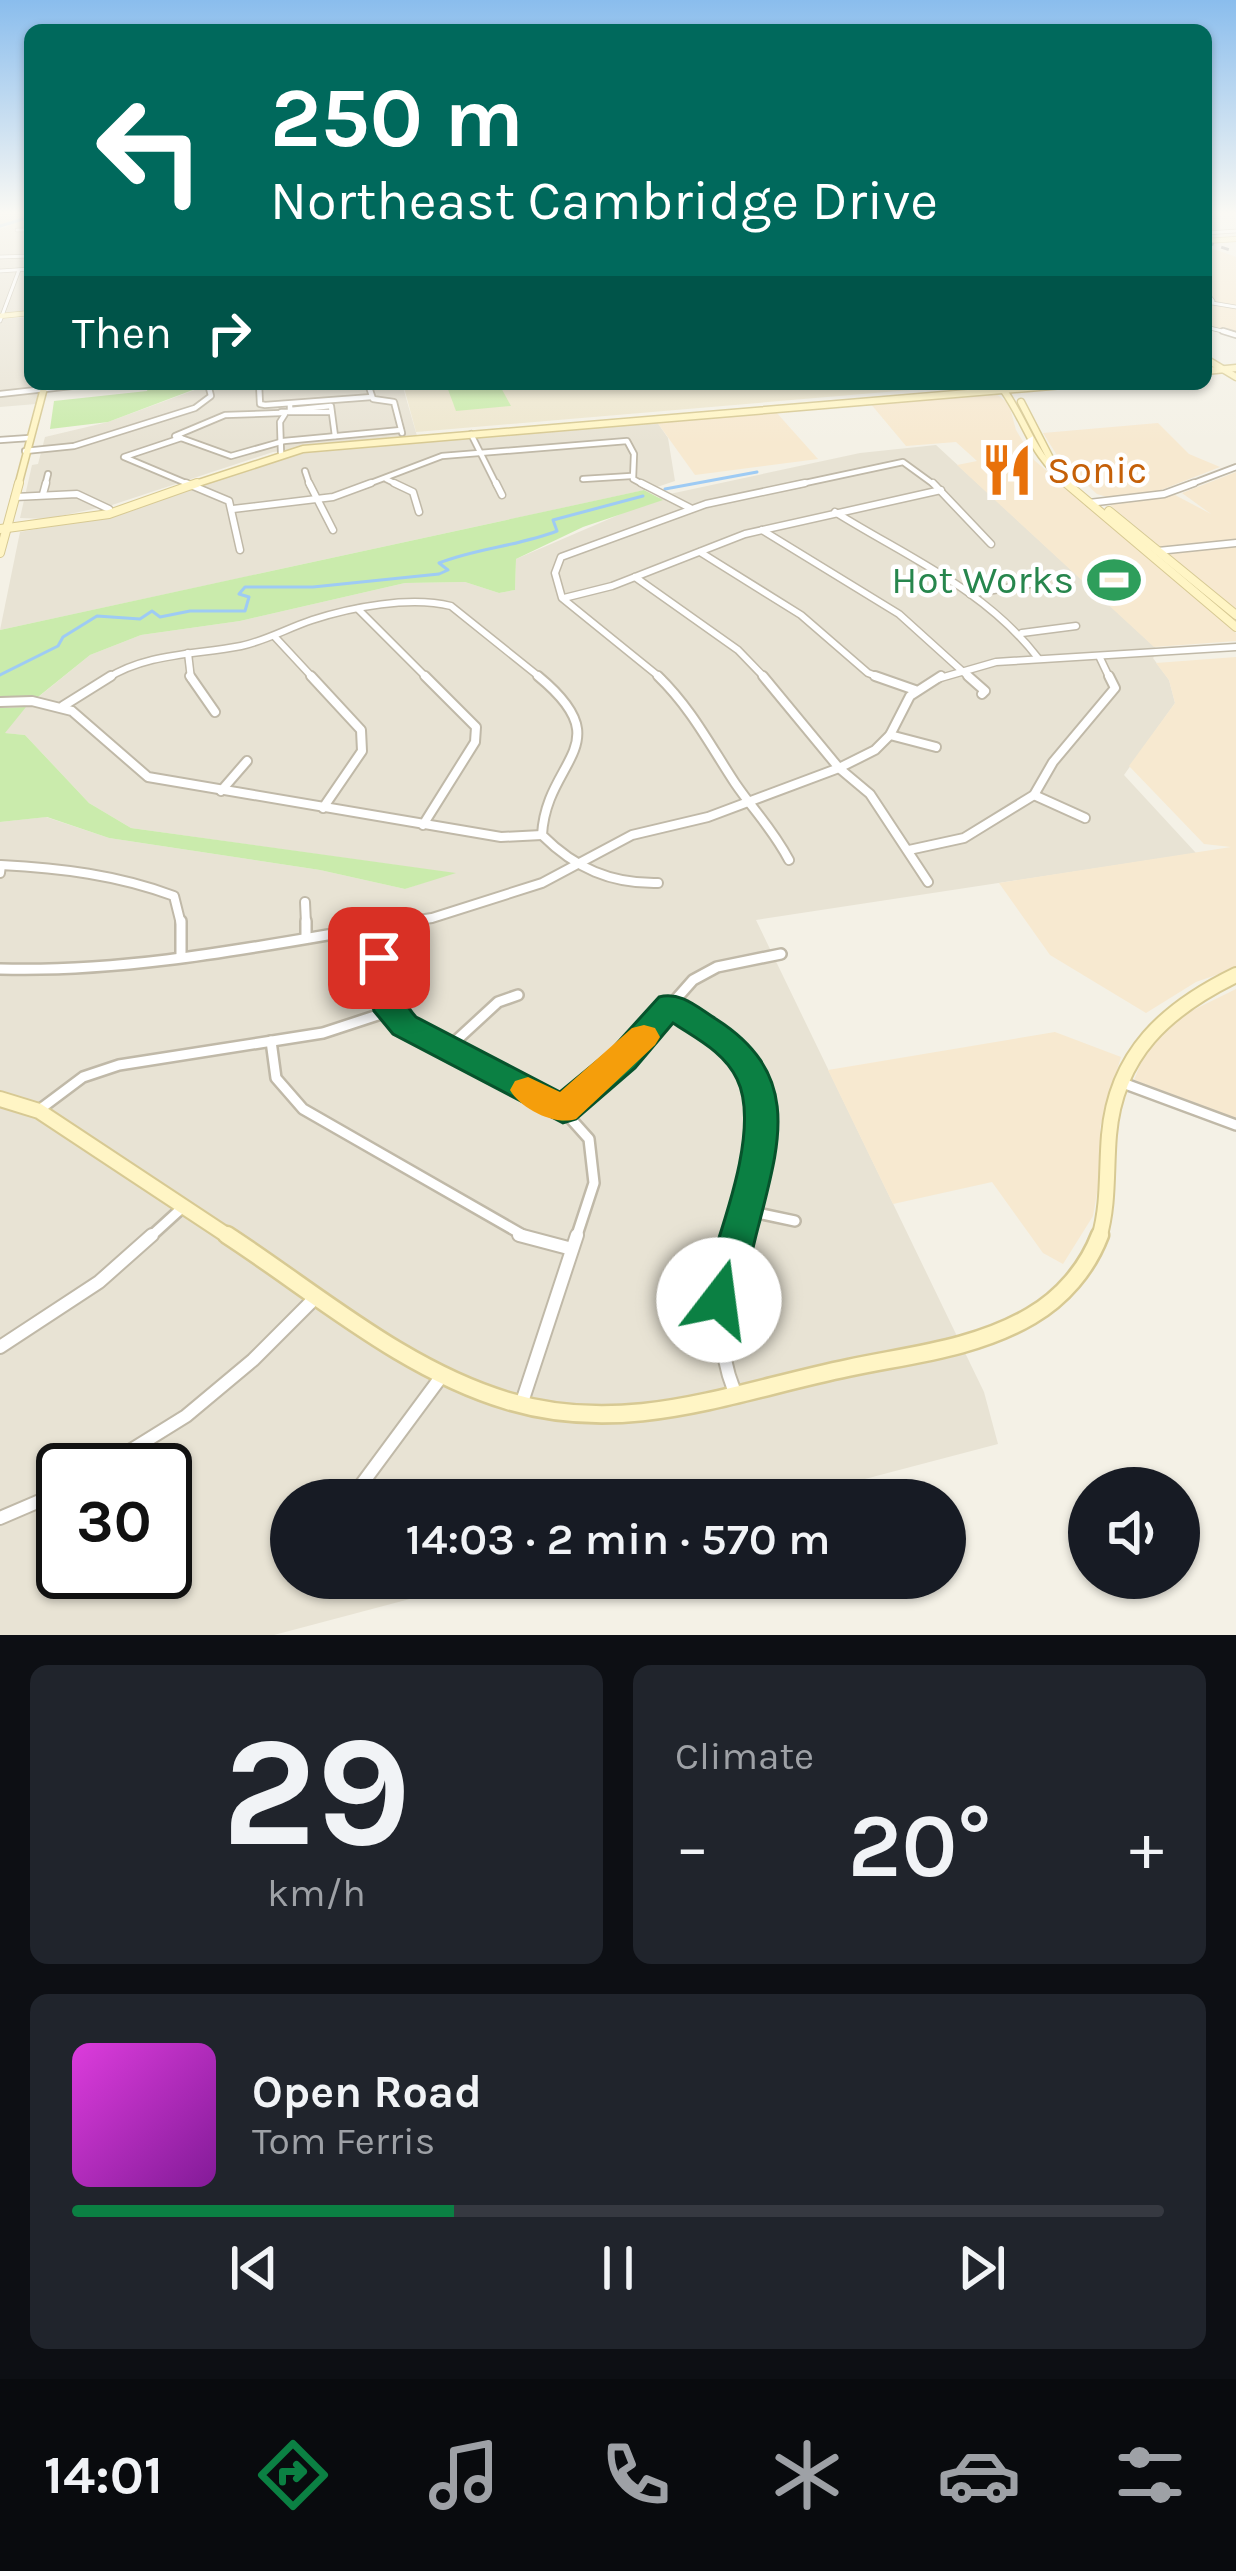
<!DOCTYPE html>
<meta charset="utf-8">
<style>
body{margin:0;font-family:Karla,sans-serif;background:#20242c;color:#f1f3f6;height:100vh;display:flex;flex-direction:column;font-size:45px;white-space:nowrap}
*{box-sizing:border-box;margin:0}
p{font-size:39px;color:#9ea1a6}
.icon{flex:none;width:66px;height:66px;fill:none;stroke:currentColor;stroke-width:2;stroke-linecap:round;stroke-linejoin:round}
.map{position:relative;height:1635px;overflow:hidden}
.sheet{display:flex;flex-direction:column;gap:30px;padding:30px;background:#0d0f14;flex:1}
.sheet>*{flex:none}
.banner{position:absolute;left:24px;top:24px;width:1188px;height:366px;border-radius:18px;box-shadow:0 3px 9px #0004;background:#00695c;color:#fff;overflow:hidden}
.tools{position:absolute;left:1068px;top:1467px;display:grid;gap:24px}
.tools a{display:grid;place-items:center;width:132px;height:132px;border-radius:50%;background:#171b24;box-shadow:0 3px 9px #0004;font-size:60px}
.speed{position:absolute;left:36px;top:1443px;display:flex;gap:24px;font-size:60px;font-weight:700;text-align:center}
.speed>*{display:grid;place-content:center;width:156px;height:156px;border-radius:50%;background:#171b24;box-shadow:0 3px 9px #0004;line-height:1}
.speed .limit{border:6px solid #111;border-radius:18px;background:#fff;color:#111}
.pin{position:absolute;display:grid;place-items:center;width:102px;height:102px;color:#fff;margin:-51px;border-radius:24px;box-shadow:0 6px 18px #0006}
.me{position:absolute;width:132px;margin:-66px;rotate:15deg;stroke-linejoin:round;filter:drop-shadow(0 0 9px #0008)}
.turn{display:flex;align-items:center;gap:42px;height:252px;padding:0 48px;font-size:54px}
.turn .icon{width:156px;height:156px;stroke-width:2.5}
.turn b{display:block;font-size:84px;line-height:102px}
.then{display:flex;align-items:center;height:114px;padding:0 48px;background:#0003;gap:24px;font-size:45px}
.big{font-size:90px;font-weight:600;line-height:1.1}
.sheet .card{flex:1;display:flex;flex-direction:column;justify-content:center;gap:18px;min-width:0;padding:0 42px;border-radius:18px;background:#20242c}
.sheet .dial{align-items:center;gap:0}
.dial b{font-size:156px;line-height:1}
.song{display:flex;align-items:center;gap:36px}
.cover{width:144px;height:144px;border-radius:18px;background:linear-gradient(135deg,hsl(300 70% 55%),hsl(290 70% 35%))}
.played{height:12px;border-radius:6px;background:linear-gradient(90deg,#0b8043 35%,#363941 35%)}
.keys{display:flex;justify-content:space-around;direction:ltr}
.heat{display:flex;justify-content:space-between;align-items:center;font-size:66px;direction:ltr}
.sheet .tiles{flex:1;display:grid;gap:30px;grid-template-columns:1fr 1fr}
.card:last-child{grid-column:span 2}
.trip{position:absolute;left:270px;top:1479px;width:696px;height:120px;border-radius:60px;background:#171b24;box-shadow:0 3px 9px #0004;font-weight:600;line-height:120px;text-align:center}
.tab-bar{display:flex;height:192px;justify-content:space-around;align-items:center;background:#090b0e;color:#9ea1a6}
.tab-bar .icon{width:84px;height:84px}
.tab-bar .selected{color:#0b8043}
.tab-bar b{font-size:54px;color:#f1f3f6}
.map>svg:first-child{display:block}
.residential{fill:#e8e3d4;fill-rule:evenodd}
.commercial{fill:#f7e9d0}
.education{fill:#eee7cf}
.green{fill:#caebac}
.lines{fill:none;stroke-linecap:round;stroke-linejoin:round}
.stream{stroke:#9ecbf4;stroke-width:3}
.street-far5-casing{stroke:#c0b9a8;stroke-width:4.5}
.street-far4-casing{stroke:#c0b9a8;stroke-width:8}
.street-far3-casing{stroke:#c0b9a8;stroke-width:9}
.street-far2-casing{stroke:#c0b9a8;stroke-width:12}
.street-far1-casing{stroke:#c0b9a8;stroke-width:14}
.street-casing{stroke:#c0b9a8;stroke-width:16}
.secondary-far4-casing{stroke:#d7c993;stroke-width:6}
.secondary-far3-casing{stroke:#d7c993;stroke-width:9}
.secondary-far2-casing{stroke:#d7c993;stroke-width:10}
.secondary-far1-casing{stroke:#d7c993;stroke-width:18}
.secondary-casing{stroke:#d7c993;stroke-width:21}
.street-far5{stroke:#fff;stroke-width:3}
.street-far4{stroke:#fff;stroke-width:4.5}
.street-far3{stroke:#fff;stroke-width:6}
.street-far2{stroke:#fff;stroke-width:8}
.street-far1{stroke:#fff;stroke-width:9}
.street{stroke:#fff;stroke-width:12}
.secondary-far4{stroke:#fff5c5;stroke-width:4.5}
.secondary-far3{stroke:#fff5c5;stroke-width:6}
.secondary-far2{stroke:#fff5c5;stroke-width:8}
.secondary-far1{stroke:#fff5c5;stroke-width:14}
.secondary{stroke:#fff5c5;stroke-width:16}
.rail{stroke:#969696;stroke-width:3;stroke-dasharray:8 8;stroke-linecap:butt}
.route{fill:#0b8043;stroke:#07532c;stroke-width:3}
.slow{fill:#f59e0b}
.labels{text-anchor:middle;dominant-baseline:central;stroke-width:9;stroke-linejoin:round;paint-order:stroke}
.far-food-label{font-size:39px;fill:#c56008;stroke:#fff;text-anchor:start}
.far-leisure-label{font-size:39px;fill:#27864d;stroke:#fff;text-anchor:end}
</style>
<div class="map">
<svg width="1236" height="1635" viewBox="0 0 1236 1635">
<rect width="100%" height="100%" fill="#f4f1e6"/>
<g class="residential">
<path d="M0,214H30V314L0,316V229L12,225H0Z"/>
<path d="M30,317V384H42L36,404L0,407V319Z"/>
<path d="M211,384H402L417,436L273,452L112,505L46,519L20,518L32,465L38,464L45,437L108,422Z"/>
<path d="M657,422L668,438L675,481L654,488L0,630L20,532L129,512L257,464L304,453Z"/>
<path d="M936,445L1159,651L1153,658L1169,680L1175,703L1124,775L1196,853L756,920L984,1392L998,1444L785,1500H291V1578H489L274,1635H0V822L46,817L109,838L320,870L405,889L452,873L131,828L89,803L25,735L4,733L15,716L90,655L141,635L240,621L405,583L465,582L499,593L515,590L516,559L665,495L860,453ZM63,1470H165V1572H63Z"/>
</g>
<g class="commercial">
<path d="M1206,246L1236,257V335L1206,327Z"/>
<path d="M994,392L1009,404L1016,430L1034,460L1236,633V641L1154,647L957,465L977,461L956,442L906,446L870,403Z"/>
<path d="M776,412L818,459L695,475L657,422Z"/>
<path d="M1158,423L1189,454L1220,467L1156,492L1107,497L1097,494L1060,460L1043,433Z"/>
<path d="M1236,472V609L1110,505L1175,495L1211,514L1182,493Z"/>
<path d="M1236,657V968L1196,982L1146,1013L1050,955L999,883L1231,847L1204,844L1129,766L1175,703L1169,680L1156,663Z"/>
<path d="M1236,989V1118L1134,1080L1145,1053L1171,1021Z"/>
<path d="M1055,1032L1121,1057L1100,1127L1101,1170L1093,1216L1063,1264L1043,1253L992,1182L893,1204L828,1070Z"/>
</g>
<path class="education" d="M403,384H981L416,432Z"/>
<g class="green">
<path d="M149,384L206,385L108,422L50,429L54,401L147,391Z"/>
<path d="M446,384H499L511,406L456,411Z"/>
<path d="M644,490L663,500L583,527L516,559L515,590L499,593L465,582L405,583L240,621L141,635L90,655L33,701L0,703V630Z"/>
<path d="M26,707L5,733L25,735L89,803L131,828L456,873L405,889L320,870L109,838L47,817L0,822V708Z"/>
</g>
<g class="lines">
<g class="stream">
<path d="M0,226L30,217"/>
<path d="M665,489L757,472"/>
<path d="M0,675L58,646L63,637L97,616L140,619L152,611L160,617L190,611H245L249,597L239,594L245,587H313L439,574L448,570L439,563C477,548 519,546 557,531L553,520L643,496"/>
</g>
<g class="street-far5-casing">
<g id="street-far5">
<path d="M17,230H30"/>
<path d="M1206,233L1236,231"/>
<path d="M0,257L30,256"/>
<path d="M0,271L30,269"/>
<path d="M1206,292L1213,301L1206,307"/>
<path d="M1212,303L1236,307"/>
<path d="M0,321L19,270"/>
<path d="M1206,327L1234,334"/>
</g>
</g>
<g class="street-far4-casing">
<g id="street-far4">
<path d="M1223,331L1236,335"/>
<path d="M259,384L260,404L265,405L372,397"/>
<path d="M368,384L373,399L394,402L402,433"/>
<path d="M0,394L90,384"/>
<path d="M290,404V410L331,406L335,436"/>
<path d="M281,412H331"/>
<path d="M471,434L497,486"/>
<path d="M181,438L231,456L284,441L401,430"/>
<path d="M0,440L29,438"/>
<path d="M25,451L74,446L195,408L211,396L208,384"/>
<path d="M281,453L280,422L285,414"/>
<path d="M305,471L310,486"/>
<path d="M386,479L400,486"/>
<path d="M583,479L631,476"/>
<path d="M45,486L48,474"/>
<path d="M193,486L124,457L181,438L175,436L225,415L281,413"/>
<path d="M363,486L442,456L627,441L634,454L633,479L646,486"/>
<path d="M791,486L903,462L936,486"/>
<path d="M1186,486L1236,467"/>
</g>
</g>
<g class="street-far3-casing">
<g id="street-far3">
<path d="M186,483L229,501L240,550"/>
<path d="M309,483L333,530"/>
<path d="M394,483L413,492L419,512"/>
<path d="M496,483L502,495"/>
<path d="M641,483L690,508"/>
<path d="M933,483L991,544"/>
<path d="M43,494L46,483"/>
<path d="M15,497L77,494L109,509"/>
<path d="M1089,503L1164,494L1194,483"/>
<path d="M233,509L333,497L371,483"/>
<path d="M835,512C907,557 985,589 1038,658"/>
<path d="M762,530L899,614L971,679"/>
<path d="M1158,551L1236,543"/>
<path d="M700,552L801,615L868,673L884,679"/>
<path d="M635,577L738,650L766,679"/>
<path d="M970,594L1030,584"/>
<path d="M564,598L612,586L745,534L941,490"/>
<path d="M358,609L428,679"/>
<path d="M1022,633L1076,626"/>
<path d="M275,637L314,679"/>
<path d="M188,653L191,679"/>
<path d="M1100,658L1110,679"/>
<path d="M106,679C147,653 194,655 241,646C265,641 288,628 312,620C352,607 410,596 451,606L542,679"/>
<path d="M662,679L562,598L555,573L561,557L706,504L805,483"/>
<path d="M937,679L996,662L1236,647"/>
</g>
</g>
<g class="street-far2-casing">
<g id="street-far2">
<path d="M190,676L215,712"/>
<path d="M311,676L361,730L362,751L323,808"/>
<path d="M538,676C622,745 546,759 542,835C575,868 611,884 658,883"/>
<path d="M658,676C691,708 710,745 735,783C754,811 772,828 789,860"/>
<path d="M763,676L839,768L870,794L928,882"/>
<path d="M875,676L915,690"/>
<path d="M968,676L985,691L982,694"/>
<path d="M0,702L32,701L72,711L148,777L501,837L542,835"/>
<path d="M63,706L111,676"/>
<path d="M890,735L936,747"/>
<path d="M221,791L247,761"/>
<path d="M1034,795L1085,818"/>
<path d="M423,825L475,742L476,727L425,676"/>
<path d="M909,850L964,838L1034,795L1053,762L1115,688L1109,676"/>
<path d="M0,873L1,865C60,868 118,875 174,896L181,924"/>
<path d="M305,902L306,924"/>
<path d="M391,924L432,918L542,883L632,835L708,817L839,768L875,750L890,735L910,696L941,676"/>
</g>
</g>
<g class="street-far1-casing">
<g id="street-far1">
<path d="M181,921V957"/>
<path d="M306,921V938"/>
<path d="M375,928L385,992L404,1026L563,1110L589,1139L594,1183L576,1238"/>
<path d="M0,969C138,973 274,943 410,921"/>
<path d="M670,1006C785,1068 771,1127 735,1238"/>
<path d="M271,1041L276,1078L303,1109L528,1238"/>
<path d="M447,1049L498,1002L518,995"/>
<path d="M1120,1082L1236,1125"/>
<path d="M39,1110L83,1077L119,1065L323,1033L390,1011"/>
<path d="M563,1110L623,1059L693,980L717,967L781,954"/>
<path d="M743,1210L795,1221"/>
<path d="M149,1238L183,1207"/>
</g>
</g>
<g class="street-casing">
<g id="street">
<path d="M519,1235L572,1249"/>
<path d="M0,1347L99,1282L152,1235"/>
<path d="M735,1393C713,1337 719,1291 736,1235"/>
<path d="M522,1402L577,1235"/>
<path d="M99,1470L186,1416L253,1360L317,1296"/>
<path d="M350,1500L441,1377"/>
<path d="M0,1518L63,1491"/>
</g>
</g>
<g class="secondary-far4-casing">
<g id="secondary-far4">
<path d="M1206,241L1236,239"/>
<path d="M0,316L30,313"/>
</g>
</g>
<g class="secondary-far3-casing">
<g id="secondary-far3">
<path d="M1206,359L1236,377"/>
<path d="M1206,371L1236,368"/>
<path d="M1003,389C1031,430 1029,451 1070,486"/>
<path d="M1021,402L1053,464"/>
<path d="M18,486L45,384"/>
<path d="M189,486L303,449L1075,384"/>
</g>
</g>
<g class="secondary-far2-casing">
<g id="secondary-far2">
<path d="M1066,483L1236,627"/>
<path d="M1109,511L1236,615"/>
<path d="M0,529L109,514L197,483"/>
<path d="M0,553L19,483"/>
</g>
</g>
<g class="secondary-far1-casing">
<g id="secondary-far1">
<path d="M0,1099L39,1111L231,1238"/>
<path d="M1099,1238C1109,1204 1106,1170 1109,1135C1116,1054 1166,1009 1236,975"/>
</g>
</g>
<g class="secondary-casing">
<path id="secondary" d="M227,1235C316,1293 404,1370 508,1401C627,1437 732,1392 848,1368C909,1355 975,1349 1031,1316C1062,1298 1087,1269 1100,1235"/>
</g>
<use href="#street-far5" class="street-far5"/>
<use href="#street-far4" class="street-far4"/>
<use href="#street-far3" class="street-far3"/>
<use href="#street-far2" class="street-far2"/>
<use href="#street-far1" class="street-far1"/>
<use href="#street" class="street"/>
<use href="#secondary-far4" class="secondary-far4"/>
<use href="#secondary-far3" class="secondary-far3"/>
<use href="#secondary-far2" class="secondary-far2"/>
<use href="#secondary-far1" class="secondary-far1"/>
<use href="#secondary" class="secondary"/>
<path class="rail" d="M1206,242L1236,252"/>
</g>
<linearGradient id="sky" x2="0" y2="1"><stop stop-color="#8abded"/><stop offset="0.48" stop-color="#faf9f4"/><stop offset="1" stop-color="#faf9f4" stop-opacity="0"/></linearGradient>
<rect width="1236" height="443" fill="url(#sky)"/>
<path class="route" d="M379,947L390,950C401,972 398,999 416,1017L560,1092L611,1050L659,997C681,991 698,1008 716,1019C802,1074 780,1141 759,1224C751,1253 746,1285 734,1313L719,1318L705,1313L699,1300C715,1244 763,1132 737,1079C724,1052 697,1039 673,1023L635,1068L576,1119L563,1123L393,1034L374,1011L363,958L368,950Z"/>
<path class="slow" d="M644,1025L655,1028L660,1037L655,1045L576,1119C555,1126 521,1109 510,1090L515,1081L528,1077L560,1092L632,1028Z"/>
<defs>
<g id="restaurant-bare" transform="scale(4.14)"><path d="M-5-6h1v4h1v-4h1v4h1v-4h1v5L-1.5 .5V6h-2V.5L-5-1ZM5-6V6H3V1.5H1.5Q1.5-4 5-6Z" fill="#e8710a" stroke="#fff" stroke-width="2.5" paint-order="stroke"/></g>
<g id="stadium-bare" transform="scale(4.14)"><path d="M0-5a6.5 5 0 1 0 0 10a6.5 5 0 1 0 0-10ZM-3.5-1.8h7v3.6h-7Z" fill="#2e9e5b" stroke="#fff" stroke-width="2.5" paint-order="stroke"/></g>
</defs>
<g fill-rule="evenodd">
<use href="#restaurant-bare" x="1007" y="470"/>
<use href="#stadium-bare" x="1114" y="580"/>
</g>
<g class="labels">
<g class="far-food-label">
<text x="1047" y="470">Sonic</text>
</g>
<g class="far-leisure-label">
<text x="1074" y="580">Hot Works</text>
</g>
</g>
</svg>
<div class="tools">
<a><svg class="icon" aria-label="sound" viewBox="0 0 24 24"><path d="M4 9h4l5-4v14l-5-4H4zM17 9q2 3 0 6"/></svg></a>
</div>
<div class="speed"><div class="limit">30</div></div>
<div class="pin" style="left:379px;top:958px;background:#d93025"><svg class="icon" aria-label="arrive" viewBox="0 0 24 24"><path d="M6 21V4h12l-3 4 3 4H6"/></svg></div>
<svg class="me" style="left:719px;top:1300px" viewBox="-20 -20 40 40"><circle r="19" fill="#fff"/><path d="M0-13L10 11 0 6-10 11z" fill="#0b8043"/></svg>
<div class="trip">14:03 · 2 min · 570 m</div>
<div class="banner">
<div class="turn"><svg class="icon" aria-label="left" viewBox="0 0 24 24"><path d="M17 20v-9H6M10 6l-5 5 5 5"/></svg><div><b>250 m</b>Northeast Cambridge Drive</div></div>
<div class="then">Then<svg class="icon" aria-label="right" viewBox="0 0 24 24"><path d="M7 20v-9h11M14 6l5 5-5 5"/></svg></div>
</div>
</div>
<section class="sheet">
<div class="tiles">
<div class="card dial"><b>29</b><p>km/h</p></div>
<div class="card"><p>Climate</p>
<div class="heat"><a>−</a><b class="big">20°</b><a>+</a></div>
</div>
<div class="card">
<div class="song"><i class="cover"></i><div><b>Open Road</b><p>Tom Ferris</p></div></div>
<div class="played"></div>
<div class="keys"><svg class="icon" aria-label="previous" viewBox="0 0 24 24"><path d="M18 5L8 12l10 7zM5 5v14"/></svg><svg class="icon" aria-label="pause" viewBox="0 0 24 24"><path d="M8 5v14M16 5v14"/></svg><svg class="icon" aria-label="next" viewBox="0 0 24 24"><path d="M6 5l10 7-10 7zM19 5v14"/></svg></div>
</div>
</div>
</section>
<nav class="tab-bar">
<b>14:01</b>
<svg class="icon selected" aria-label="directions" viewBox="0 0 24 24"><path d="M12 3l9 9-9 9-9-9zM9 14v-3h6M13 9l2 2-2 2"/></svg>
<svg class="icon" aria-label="music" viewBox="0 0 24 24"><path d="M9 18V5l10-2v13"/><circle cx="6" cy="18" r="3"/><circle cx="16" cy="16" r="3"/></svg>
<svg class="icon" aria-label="phone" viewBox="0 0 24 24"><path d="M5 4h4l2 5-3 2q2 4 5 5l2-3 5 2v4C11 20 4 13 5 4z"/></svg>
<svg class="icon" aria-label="climate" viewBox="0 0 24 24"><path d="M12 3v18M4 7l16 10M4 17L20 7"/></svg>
<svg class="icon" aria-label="car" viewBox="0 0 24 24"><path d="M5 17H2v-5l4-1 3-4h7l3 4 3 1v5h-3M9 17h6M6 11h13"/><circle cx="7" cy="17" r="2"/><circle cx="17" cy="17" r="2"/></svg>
<svg class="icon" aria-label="filters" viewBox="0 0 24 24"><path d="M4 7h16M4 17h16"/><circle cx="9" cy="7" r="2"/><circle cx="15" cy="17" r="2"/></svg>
</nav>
